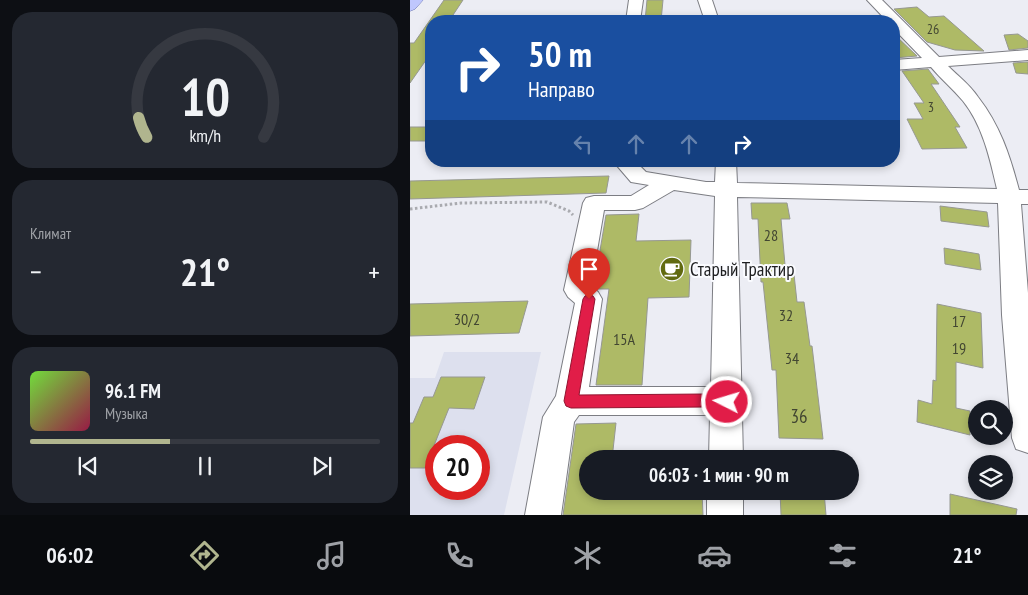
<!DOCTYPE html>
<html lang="ru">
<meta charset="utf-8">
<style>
body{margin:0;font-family:"PT Sans Narrow",sans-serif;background:#242831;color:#f1f3f6;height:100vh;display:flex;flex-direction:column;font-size:19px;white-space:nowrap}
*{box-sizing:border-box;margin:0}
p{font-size:16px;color:#9ea1a6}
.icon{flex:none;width:28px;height:28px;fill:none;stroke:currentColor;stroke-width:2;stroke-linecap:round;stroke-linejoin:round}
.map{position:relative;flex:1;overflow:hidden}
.side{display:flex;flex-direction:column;gap:12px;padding:12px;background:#0d0f14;width:410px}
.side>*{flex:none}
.banner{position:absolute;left:15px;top:15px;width:475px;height:152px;border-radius:20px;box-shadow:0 2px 8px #0003;background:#1a4fa0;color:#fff;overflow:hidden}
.fabs{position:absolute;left:558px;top:400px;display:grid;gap:10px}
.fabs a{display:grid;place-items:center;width:45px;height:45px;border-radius:50%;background:#171b24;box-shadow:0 2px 8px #0003;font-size:25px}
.speed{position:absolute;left:15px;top:435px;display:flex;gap:10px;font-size:25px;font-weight:700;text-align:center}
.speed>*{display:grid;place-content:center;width:65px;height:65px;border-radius:50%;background:#171b24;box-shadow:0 2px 8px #0003;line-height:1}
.speed .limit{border:8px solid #d22;background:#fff;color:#111}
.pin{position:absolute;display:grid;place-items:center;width:42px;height:42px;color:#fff;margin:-51px -21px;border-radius:50% 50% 50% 0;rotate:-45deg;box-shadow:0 0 5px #0007}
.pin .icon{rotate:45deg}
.me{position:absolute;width:55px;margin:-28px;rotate:275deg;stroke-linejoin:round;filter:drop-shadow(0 0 4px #0008)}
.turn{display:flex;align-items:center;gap:18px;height:105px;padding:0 20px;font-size:22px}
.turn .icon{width:65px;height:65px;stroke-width:2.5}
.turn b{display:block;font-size:35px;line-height:42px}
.lanes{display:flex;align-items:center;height:48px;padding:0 20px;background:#0003;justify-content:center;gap:25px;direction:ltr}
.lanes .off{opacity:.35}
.big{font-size:38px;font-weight:700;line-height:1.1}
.side .tile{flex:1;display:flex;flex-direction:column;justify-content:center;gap:8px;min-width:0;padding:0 18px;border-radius:20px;background:#242831}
.side .dial{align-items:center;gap:0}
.dial svg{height:130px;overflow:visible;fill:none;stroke:#363941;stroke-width:7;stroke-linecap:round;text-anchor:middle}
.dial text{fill:#f1f3f6;stroke:none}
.song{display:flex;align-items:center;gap:15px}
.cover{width:60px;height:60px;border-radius:8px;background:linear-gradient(135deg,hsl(100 70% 55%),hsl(340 70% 35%))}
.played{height:5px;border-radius:2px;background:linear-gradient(90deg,#b0b58e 40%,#363941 40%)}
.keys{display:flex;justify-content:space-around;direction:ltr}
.heat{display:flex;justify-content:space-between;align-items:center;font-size:28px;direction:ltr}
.trip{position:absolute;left:169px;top:450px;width:280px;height:50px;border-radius:25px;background:#171b24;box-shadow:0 2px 8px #0003;font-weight:700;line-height:50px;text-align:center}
.tab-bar{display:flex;height:80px;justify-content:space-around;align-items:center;background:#090b0e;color:#9ea1a6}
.tab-bar .icon{width:35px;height:35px}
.tab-bar .active{color:#b0b58e}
.tab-bar b{font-size:22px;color:#f1f3f6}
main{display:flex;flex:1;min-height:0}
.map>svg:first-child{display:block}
.built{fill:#dde0ee;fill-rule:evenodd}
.building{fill:#aeba66;stroke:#969892}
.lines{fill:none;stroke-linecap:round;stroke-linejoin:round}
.minor-casing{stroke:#7c7d83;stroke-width:2}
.major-casing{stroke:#6b74af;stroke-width:1}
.path{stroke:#a9aaaf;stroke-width:3;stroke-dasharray:2.5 2.5;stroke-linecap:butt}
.minor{fill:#fff;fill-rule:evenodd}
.major{fill:#bfc7fd;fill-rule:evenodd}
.route{fill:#e11d48;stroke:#92132f}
.labels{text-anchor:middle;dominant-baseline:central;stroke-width:4;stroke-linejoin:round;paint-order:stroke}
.far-number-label{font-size:14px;fill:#424632}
.number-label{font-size:16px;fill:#424632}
.poi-label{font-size:19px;fill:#1e1f21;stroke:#fafbff;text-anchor:start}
.near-number-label{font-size:19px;fill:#424632}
</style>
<main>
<section class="side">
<div class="tile dial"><svg viewBox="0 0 100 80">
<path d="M14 69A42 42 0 1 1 86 69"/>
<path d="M14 69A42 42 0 0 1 9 57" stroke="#b0b58e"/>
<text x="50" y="56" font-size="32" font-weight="700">10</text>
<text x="50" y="72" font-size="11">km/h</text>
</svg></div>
<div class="tile"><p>Климат</p>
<div class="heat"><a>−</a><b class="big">21°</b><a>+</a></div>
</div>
<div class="tile">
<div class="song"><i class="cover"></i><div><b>96.1 FM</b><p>Музыка</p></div></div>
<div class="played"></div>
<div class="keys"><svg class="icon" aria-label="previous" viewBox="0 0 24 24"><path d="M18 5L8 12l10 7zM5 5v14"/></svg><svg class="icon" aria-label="pause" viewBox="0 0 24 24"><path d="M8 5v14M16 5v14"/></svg><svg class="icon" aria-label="next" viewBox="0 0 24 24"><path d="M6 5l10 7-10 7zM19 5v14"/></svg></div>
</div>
</section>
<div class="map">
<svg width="618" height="515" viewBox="0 0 618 515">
<rect width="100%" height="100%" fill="#ecedf4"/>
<path class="built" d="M34,352H131L94,515H0V378H25ZM26,446H69V489H26Z"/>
<g class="building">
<path d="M34,0H53L39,21H21V53L0,83V43H4Z"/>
<path d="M237,0H253L251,21H235Z"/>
<path d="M507,7L519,17L534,16L574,51L545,50L517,42L484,9Z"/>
<path d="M484,31L487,34H484L507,56L484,58Z"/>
<path d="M608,34L618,41V48L599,50L594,35Z"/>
<path d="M618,62V74L606,73L603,63Z"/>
<path d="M518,69L529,84H521L550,127H545L557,148L512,149L497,119H513L504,103H514L492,71Z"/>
<rect x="0" y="127" width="21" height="14"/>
<path d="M199,176L196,193L0,199V181Z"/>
<path d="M341,203H377L380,219H371L375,265H383L387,302H394L400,346H402L413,439L369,438L366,370H362L353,282H351L348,219H342Z"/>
<path d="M530,206L577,212L579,227L531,221Z"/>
<path d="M229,214L226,241L281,240L279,297L238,298L232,385H186L199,289H188L184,286L196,215Z"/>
<path d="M534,248L569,254L571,270L535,264Z"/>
<path d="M118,301L109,333L0,336V304Z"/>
<path d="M527,304L571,313L573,368L546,362V408L560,411V435L507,422L508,400L522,404L523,380L526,381Z"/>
<path d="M31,377H75L64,409L39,408L15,468H0V423H3L14,397H23Z"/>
<path d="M206,423L202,459H178V491H292L293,515H153L166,424Z"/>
<path d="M370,491H414L416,515H371Z"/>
<path d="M540,494L607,509L606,515H540Z"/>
</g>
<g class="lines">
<g class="minor-casing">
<g id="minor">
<path d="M219,0H233L230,21H216Z"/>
<path d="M288,0H302L309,21H295Z"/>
<path d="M457,0H472L529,57L618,50V60L538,66C548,76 560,85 568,97C590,125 600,156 609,190H618V204H611L618,293V453L606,449L602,438L592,315L588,203L327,197L333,459H299L300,415H169L164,422L151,515H115L133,417L146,396L165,303L158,297L154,290L173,203L176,198L184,196H221L239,185L221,182L203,161H225L236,172L296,182H305L306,161H326L327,183L587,189C580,159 573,126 553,101C543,89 531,79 521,67L484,70V60L512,58L484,29V21H477ZM264,190L305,196L301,387H179L192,299L188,292L181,286L194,210H225L233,208Z"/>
<rect x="297" y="491" width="36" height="24"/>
</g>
</g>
<g class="major-casing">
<path id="major" d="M0,0H13L5,9L0,11Z"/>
</g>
<path class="path" d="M0,209L51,203L137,202L159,211L163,215"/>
<use href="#minor" class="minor"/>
<use href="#major" class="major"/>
</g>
<path class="route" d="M179,294L183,296L185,299L169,395L295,394L322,398L324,402L322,407L317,409L295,407L161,408L156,406L154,401L173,299L175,296Z"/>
<defs>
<g id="cafe-disc" transform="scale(1.25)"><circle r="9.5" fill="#616a10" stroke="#fafbff"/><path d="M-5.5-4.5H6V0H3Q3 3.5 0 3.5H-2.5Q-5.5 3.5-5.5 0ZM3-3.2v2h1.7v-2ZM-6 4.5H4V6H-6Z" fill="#fff"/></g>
</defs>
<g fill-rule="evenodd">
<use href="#cafe-disc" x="262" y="269"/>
</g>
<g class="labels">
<g class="far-number-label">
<text x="523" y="29">26</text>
<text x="521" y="107">3</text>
</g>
<g class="number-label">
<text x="361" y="235">28</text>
<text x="376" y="315">32</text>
<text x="57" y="319">30/2</text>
<text x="549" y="321">17</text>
<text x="214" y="339">15А</text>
<text x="549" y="348">19</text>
<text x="382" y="358">34</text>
</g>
<g class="poi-label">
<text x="280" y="269">Старый Трактир</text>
</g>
<g class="near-number-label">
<text x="389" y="416">36</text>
</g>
</g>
</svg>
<div class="fabs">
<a><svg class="icon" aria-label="search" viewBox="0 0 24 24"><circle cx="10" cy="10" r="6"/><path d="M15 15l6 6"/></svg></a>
<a><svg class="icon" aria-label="layers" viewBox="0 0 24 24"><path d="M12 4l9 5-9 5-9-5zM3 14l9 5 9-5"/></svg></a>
</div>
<div class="speed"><div class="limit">20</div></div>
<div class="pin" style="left:179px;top:299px;background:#d93025"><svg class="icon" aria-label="arrive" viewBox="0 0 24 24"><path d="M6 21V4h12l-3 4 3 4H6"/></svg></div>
<svg class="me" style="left:317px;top:402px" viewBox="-20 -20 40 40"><circle r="17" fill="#e11d48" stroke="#fff" stroke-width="3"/><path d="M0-11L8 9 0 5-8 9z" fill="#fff"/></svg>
<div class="trip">06:03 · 1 мин · 90 m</div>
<div class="banner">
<div class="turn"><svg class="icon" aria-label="right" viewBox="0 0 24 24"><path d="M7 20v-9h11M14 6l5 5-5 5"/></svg><div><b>50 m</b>Направо</div></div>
<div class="lanes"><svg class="icon off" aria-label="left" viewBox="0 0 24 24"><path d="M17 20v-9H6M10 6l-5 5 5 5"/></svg><svg class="icon off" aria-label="ahead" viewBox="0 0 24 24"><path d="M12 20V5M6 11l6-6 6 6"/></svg><svg class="icon off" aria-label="ahead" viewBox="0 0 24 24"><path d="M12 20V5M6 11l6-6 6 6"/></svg><svg class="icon" aria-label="right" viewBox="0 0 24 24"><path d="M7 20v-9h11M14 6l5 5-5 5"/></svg></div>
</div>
</div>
</main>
<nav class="tab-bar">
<b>06:02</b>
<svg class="icon active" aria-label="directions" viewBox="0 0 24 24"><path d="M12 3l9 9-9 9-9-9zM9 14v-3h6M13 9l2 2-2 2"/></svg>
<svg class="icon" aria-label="music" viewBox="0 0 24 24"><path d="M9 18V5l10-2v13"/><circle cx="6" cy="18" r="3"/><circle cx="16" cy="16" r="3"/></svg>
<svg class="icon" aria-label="phone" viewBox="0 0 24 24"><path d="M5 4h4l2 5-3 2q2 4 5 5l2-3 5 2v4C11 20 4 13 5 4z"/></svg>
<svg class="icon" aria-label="climate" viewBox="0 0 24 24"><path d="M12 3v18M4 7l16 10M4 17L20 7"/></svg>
<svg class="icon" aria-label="car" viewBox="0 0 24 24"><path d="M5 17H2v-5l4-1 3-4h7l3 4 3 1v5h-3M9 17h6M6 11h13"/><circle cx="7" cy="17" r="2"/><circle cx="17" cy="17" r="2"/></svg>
<svg class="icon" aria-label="filters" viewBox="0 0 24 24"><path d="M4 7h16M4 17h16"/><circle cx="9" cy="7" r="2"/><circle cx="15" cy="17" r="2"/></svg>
<b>21°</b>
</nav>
